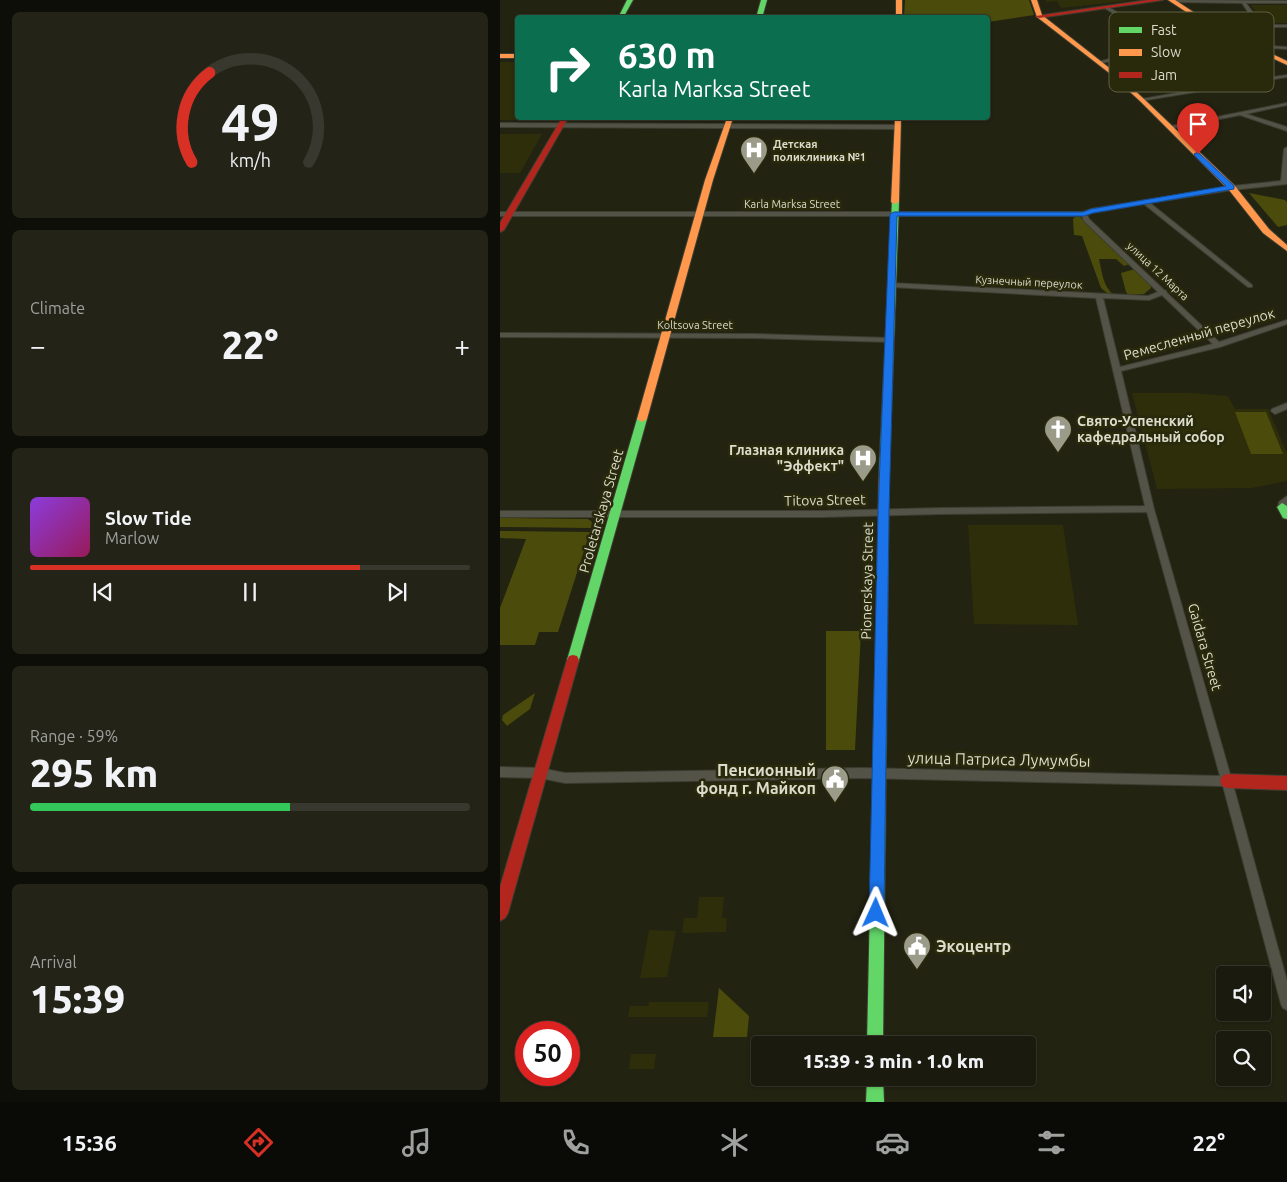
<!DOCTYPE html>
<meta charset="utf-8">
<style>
body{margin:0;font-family:Ubuntu,sans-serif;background:#232317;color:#f1f3f6;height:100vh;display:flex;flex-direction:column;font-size:19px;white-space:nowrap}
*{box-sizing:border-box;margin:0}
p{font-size:16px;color:#9fa19e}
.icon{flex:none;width:28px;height:28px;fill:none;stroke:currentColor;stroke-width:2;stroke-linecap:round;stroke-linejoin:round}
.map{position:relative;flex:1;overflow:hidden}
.panel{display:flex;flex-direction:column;gap:12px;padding:12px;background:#0e0e08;width:500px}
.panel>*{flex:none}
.banner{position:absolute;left:15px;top:15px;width:475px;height:105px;border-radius:5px;box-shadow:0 1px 4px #0004,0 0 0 1px #38382e;background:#0b6e4f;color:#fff;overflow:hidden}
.controls{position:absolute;left:716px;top:966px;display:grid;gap:10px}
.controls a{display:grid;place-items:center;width:55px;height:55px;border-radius:5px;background:#1a1a0e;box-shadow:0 1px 4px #0004,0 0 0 1px #38382e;font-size:25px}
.speed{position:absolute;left:15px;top:1021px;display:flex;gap:10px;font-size:25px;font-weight:700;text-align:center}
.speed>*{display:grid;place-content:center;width:65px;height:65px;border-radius:50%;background:#1a1a0e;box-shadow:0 1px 4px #0004,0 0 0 1px #38382e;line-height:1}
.speed .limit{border:8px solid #d22;background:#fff;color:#111}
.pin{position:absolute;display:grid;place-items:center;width:42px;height:42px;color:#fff;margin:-51px -21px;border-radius:50% 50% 50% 0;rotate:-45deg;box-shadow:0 0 5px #0007}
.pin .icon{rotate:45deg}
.me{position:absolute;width:55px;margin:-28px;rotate:1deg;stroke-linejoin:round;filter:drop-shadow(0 0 4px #0008)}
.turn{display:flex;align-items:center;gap:18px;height:105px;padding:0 20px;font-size:22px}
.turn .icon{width:65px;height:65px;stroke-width:2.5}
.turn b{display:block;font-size:35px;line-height:42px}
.big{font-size:38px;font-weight:800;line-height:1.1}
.panel .widget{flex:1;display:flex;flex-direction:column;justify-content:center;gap:8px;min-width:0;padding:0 18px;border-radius:8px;background:#232317}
.panel .dial{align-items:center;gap:0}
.dial svg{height:130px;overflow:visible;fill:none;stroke:#38382e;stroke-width:7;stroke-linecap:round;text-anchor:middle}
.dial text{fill:#f1f3f6;stroke:none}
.song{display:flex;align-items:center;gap:15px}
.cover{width:60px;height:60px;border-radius:8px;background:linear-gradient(135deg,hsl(270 70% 55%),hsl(330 70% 35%))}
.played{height:5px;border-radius:2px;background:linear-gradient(90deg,#d93025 75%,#38382e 75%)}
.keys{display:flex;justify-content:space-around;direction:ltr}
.heat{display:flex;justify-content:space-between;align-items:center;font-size:28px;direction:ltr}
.charge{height:8px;border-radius:4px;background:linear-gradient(90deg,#34c759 59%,#38382e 0)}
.trip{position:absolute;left:251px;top:1036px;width:285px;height:50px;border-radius:5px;background:#1a1a0e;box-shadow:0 1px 4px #0004,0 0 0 1px #38382e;font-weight:800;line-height:50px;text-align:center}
.tabs{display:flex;height:80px;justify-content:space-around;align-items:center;background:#0a0a06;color:#9fa19e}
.tabs .icon{width:35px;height:35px}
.tabs .on{color:#d93025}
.tabs b{font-size:22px;color:#f1f3f6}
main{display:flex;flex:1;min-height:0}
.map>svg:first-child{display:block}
.built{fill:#2e2e0a}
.green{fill:#4b4b0b}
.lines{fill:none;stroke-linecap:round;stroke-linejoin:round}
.street-casing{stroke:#3d3e31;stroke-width:2}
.fast-casing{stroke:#3d3e31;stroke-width:2}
.slow-casing{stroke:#3d3e31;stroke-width:2}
.jam-casing{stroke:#3d3e31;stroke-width:2}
.street{fill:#535348;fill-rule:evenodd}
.fast{fill:#63d668;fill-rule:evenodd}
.slow{fill:#ff974d;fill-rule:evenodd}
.jam{fill:#b3261e;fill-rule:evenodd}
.route{fill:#1a73e8;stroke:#114b97}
.labels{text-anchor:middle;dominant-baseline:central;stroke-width:5;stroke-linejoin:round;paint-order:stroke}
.far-poi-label{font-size:11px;font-weight:bold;fill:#dbdccb;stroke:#29290c;text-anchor:start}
.far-street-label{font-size:11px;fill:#dbdccb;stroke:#29290c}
.street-label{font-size:14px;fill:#dbdccb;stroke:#29290c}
.poi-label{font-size:14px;font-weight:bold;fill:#dbdccb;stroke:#29290c;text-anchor:start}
.near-street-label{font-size:16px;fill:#dbdccb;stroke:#29290c}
.near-poi-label{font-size:16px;font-weight:bold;fill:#dbdccb;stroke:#29290c;text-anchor:end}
.key{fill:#29290c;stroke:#5e5f45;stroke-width:1}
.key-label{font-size:14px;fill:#dbdccb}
</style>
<main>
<section class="panel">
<div class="widget dial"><svg viewBox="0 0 100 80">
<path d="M14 69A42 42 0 1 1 86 69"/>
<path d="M14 69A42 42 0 0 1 25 14" stroke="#d93025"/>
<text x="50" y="56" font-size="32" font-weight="700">49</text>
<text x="50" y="72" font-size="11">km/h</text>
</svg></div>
<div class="widget"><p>Climate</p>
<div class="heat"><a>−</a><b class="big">22°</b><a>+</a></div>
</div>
<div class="widget">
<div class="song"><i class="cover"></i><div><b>Slow Tide</b><p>Marlow</p></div></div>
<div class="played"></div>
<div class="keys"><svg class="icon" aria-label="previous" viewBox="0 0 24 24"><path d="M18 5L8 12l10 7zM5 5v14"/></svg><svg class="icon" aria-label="pause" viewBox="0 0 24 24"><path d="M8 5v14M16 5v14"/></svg><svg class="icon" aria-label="next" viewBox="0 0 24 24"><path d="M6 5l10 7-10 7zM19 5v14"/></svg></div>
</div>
<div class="widget"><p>Range · 59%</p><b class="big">295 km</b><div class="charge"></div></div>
<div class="widget"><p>Arrival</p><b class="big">15:39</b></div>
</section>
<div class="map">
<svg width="787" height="1102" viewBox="0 0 787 1102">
<rect width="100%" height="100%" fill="#232312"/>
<g class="built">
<path d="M545,0H633L561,8L557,1L546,2Z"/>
<path d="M751,5H787V23H763Z"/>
<path d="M0,62H17L18,118H35L33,120H0Z"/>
<path d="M0,134H42L20,173H0Z"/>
<path d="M632,393H691L728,396L735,409H768L787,453V481L752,488L657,489Z"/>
<path d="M468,525H563L578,625L474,624Z"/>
<path d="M199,897H224L222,918H227L226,932L182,933L184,918H197Z"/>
<path d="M149,930L176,931L167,977L140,978Z"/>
<path d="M149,1002H209L207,1017H128L130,1006H148Z"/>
<path d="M131,1054H156L154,1069H129Z"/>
</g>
<g class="green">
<path d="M405,0H529L534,15L488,22V18L404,17Z"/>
<path d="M749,193L785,200L787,202V225L778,227Z"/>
<path d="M575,217H580L630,264L624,266L616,259H599C602,272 603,287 614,295L608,294L601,288L582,236L574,235L573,219Z"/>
<path d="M635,269L650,283L651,288L644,294L628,295L626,292L621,273Z"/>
<path d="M735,412H766L783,454H751Z"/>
<path d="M0,518L88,519L92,522L91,528L0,527Z"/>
<path d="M0,531L90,532L58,632H39L35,645H0V608L26,539L0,538Z"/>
<path d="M326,631H361L355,750H326Z"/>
<path d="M35,693L30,709L7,726L2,720L3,715Z"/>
<path d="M219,988L249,1016L247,1037H213Z"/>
</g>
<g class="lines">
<g class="street-casing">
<g id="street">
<path d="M672,0L787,1V3H746L762,25H787V27H763L772,42L770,46L787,47V49L749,47L751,45H766L768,42L759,27H709L711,25H757L742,3L673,2L671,1Z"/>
<path d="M606,7H608L671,43L721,30V32L674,44L740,82L787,75V77L640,101V99H642L735,83L670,46L598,64V62L666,44L606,9Z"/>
<path d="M787,103V105L746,114L787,127V131L740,115L669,129L666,127Z"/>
<path d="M0,123L397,125L400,127L397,129L0,127Z"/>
<path d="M787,147V184L732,190L650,203L752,285V287H748L644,204L592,213L587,215L589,219L664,290L666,291L667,293L719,342L787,320V324L720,347L621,371L654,509L732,781L787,981V1010L783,1008L781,1004L723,786L361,778L65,783L40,778L0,777V767L40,768L65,773L361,768L720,776L647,512L441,514L322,517H0V511H322L441,508L645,506L596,298L391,287L388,285L391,283L648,296L658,292L584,221L582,216H0V212H583L591,209L732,186L781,181L784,149ZM662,295L713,344L620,367L603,298L649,300Z"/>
<path d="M0,333L252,334L390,338L393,340L390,342L252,338L0,337Z"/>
<path d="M787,403V409L775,414L771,411L772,409Z"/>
<path d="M787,496V504L785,509H779L778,507L779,502Z"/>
</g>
</g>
<g class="fast-casing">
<g id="fast">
<path d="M127,0H133L123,18H118Z"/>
<path d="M261,0H267L262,18H256Z"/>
<path d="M392,200L399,202L389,475L384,479L379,475Z"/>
<path d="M142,416L147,419L79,660L77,664L73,665L69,664L67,660L137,419Z"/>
<path d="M782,503L787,506V519L783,518L777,507Z"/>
<path d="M381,664L385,665L387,669L383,1045H367L375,669L377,665Z"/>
<path d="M367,1078H383L384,1102H366Z"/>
</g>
</g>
<g class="slow-casing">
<g id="slow">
<rect x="396" y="0" width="6" height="18"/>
<path d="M531,0H537L542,15L612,70L644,99L735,186L769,229L787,245V251L763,233L729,190L640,101L608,72L537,17Z"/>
<path d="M668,0H675L721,30L787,61V65L717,32Z"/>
<rect x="0" y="54" width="18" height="4"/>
<path d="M227,118H233L213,180L147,419L142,422L137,419L205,180Z"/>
<path d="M395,118H401L399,202L395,204L391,202Z"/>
<path d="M384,471L389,475L387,669L385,673L381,674L377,673L375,669L379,475Z"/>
</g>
</g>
<g class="jam-casing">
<g id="jam">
<path d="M648,0H663L539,18L536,16Z"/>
<path d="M62,118H68L4,230L0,232V223Z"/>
<path d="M73,655L77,656L79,660L8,913L5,918L0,921V887L67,660L69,656Z"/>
<path d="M727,774L787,776V790L727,788L722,786L720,781L722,776Z"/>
</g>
</g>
<use href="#street" class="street"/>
<use href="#fast" class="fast"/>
<use href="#slow" class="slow"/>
<use href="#jam" class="jam"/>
</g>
<path class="route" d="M698,152L734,186V189L593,213L584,216H397L389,512L384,913L382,918L376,921L371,918L369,913L378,512L390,214L394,212H583L591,209L726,186L695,156L694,154Z"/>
<defs>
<g id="hospital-pin" transform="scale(1.4375)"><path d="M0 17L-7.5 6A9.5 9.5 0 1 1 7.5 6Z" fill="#9b9b8a" stroke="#29290c"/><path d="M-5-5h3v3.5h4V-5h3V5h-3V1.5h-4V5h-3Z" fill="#fff"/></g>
<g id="church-pin" transform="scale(1.4375)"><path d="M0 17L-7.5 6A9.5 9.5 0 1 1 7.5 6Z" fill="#9b9b8a" stroke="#29290c"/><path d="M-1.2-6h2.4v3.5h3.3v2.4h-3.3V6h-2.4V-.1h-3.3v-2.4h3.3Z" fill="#fff"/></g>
<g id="civic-pin" transform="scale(1.4375)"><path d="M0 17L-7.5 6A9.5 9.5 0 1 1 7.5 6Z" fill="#9b9b8a" stroke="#29290c"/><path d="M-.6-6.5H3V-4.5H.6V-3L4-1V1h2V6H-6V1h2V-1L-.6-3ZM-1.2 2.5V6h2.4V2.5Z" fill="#fff"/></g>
</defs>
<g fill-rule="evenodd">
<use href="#hospital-pin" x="254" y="150"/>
<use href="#church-pin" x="558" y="429"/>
<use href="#hospital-pin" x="363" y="458"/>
<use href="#civic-pin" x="335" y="779"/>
<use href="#civic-pin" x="417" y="946"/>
</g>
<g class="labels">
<g class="far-poi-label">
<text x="273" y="144">Детская<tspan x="273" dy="13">поликлиника №1</tspan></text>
</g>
<g class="far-street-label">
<text x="292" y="204">Karla Marksa Street</text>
<text transform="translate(658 271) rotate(43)">улица 12 Марта</text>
<text transform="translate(529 282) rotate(3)">Кузнечный переулок</text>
<text x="195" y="325">Koltsova Street</text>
</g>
<g class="street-label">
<text transform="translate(699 334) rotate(-16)">Ремесленный переулок</text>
<text transform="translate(325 500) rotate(-1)">Titova Street</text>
<text transform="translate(101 511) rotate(-74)">Proletarskaya Street</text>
<text transform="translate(367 581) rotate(-89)">Pionerskaya Street</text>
<text transform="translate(705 647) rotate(74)">Gaidara Street</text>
</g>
<g class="poi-label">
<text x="577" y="421">Свято-Успенский<tspan x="577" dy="16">кафедральный собор</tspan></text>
<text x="344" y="450" text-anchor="end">Глазная клиника<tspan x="344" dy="16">"Эффект"</tspan></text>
</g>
<g class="near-street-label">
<text transform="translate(499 759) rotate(1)">улица Патриса Лумумбы</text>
</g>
<g class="near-poi-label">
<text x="316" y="770">Пенсионный<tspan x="316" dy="18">фонд г. Майкоп</tspan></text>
<text x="436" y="946" text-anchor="start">Экоцентр</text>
</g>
</g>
<rect x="609" y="12" width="165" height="80" rx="8" class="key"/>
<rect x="619" y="27" width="23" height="6" fill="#63d668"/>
<rect x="619" y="49" width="23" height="7" fill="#ff974d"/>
<rect x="619" y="72" width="23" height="6" fill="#b3261e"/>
<g class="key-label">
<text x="651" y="35">Fast</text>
<text x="651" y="57">Slow</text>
<text x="651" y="80">Jam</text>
</g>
</svg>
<div class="controls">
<a><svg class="icon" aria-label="sound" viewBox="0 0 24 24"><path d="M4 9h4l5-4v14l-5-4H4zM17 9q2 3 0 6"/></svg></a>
<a><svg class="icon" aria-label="search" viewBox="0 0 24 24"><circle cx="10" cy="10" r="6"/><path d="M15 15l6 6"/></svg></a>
</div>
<div class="speed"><div class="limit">50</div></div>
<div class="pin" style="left:698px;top:154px;background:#d93025"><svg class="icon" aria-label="arrive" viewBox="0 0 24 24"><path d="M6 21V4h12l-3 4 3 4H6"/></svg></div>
<svg class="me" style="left:376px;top:913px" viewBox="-20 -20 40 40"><path d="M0-17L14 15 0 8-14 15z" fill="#1a73e8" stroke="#fff" stroke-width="4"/></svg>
<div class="trip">15:39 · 3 min · 1.0 km</div>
<div class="banner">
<div class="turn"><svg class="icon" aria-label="right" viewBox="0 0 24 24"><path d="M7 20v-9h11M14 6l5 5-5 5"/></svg><div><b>630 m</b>Karla Marksa Street</div></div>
</div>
</div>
</main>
<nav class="tabs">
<b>15:36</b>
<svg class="icon on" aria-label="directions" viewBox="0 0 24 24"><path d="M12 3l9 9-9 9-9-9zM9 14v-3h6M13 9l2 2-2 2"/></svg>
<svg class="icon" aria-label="music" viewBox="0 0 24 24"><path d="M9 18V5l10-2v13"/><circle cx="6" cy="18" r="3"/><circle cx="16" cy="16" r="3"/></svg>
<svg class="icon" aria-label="phone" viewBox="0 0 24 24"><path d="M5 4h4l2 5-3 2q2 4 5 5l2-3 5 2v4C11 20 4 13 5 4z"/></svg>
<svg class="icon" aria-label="climate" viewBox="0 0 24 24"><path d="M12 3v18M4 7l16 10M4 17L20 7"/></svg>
<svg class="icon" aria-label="car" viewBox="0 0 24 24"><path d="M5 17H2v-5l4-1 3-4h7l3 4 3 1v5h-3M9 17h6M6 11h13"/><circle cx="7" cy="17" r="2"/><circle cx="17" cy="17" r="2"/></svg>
<svg class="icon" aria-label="filters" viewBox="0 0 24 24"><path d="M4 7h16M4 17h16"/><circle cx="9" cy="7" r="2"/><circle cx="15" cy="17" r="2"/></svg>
<b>22°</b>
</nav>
